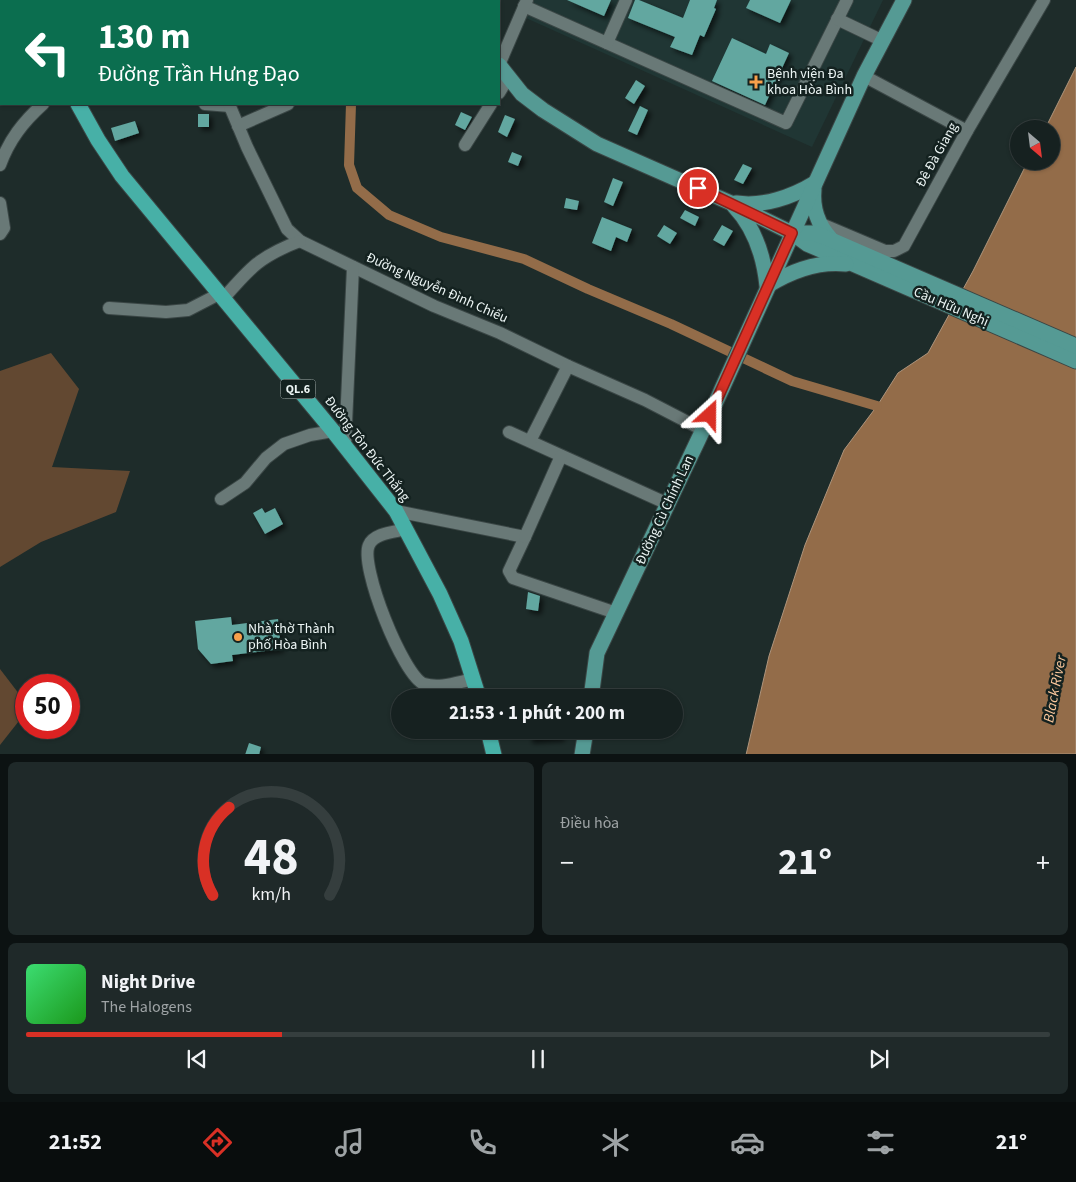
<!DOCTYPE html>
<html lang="vi">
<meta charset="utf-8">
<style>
body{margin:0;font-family:"Source Sans 3",sans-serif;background:#1f2929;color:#f1f3f6;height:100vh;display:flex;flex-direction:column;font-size:19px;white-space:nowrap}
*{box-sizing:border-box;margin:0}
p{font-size:16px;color:#9ea3a5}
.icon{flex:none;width:28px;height:28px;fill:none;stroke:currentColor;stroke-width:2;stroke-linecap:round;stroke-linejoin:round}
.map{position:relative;height:754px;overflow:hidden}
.sheet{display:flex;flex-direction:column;gap:8px;padding:8px;background:#0c1212;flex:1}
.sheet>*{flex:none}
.guide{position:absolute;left:0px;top:0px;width:500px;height:105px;box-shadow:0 1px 4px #0004,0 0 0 1px #353e3e;background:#0b6e4f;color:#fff;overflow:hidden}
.needle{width:32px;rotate:152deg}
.buttons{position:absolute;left:1010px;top:120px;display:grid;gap:10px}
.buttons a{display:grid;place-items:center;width:50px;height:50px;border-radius:50%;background:#162120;box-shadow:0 1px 4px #0004,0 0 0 1px #353e3e;font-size:25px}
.speed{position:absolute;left:15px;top:674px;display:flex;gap:10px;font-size:25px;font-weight:700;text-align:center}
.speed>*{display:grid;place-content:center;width:65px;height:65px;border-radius:50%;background:#162120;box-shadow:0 1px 4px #0004,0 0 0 1px #353e3e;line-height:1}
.speed .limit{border:8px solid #d22;background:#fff;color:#111}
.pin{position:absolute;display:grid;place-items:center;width:42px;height:42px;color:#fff;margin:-21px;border:2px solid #fff;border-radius:50%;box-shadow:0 1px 5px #0007}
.me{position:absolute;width:55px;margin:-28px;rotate:24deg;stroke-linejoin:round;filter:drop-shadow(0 0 4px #0008)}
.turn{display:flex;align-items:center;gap:18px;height:105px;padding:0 15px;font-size:22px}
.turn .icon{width:65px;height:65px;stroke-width:2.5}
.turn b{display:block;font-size:35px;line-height:42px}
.big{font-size:38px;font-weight:700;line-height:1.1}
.sheet .tile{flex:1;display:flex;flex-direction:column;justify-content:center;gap:8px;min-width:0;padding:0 18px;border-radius:8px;background:#1f2929}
.sheet .dial{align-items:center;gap:0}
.dial svg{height:130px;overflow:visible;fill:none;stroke:#353e3e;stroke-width:7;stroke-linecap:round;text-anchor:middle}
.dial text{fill:#f1f3f6;stroke:none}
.song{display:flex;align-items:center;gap:15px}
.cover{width:60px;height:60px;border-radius:8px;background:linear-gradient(135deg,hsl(140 70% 55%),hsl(120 70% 35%))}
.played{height:5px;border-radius:2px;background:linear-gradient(90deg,#d93025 25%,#353e3e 25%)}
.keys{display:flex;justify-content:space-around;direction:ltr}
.heat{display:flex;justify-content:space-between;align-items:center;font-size:28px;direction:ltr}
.sheet .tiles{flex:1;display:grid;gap:8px;grid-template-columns:1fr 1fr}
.tile:last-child{grid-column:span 2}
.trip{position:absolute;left:391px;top:689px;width:292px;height:50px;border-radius:25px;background:#162120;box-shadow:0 1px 4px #0004,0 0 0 1px #353e3e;font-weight:700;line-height:50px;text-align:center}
.tabs{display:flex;height:80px;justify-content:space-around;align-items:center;background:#090d0d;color:#9ea3a5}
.tabs .icon{width:35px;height:35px}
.tabs .active{color:#d93025}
.tabs b{font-size:22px;color:#f1f3f6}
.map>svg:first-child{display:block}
.built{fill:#203634}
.green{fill:#624831}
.water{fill:#936c49;stroke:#ae957d}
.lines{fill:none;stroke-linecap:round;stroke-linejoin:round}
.canal{stroke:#936c49;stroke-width:10}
.building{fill:#62a7a0;filter:url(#shadow)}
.minor-casing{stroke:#3a4645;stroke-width:14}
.major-casing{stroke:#3a4645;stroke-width:17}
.highway-casing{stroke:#3a4645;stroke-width:17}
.minor{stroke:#697977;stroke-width:12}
.major{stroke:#559a94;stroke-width:15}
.highway{stroke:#47b0a7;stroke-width:15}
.route-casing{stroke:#8d1f18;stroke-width:12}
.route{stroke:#d93025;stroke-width:9}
.poi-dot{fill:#f8a04b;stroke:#142220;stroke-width:2}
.labels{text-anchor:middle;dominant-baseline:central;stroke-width:5;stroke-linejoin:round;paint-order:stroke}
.shield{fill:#142220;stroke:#acb6b5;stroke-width:1}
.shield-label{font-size:12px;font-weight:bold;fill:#edf6f5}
.poi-label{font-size:14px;fill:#edf6f5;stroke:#142220;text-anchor:start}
.street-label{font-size:14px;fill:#edf6f5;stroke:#142220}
.water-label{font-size:15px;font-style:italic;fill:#fac79c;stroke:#142220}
</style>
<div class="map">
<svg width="1076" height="755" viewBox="0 0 1076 755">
<defs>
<filter id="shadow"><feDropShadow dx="3.5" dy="3.5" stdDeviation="2.5" flood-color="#0009"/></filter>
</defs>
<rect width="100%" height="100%" fill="#1e2c2a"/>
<path class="built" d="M534,0H883L812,147L526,18Z"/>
<g class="green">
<path d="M51,353L79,389L52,467L130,471L116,512L41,542L0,567V371Z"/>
<path d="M0,669L26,703V712L0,745Z"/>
</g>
<path class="water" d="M1076,67V754L746,755L769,656L805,545L844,450L877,406L898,373L928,353L973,271L1028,161H1051V129H1045Z"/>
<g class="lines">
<g class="canal">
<path d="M350,0V1"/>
<path d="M351,104L349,165L357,188L389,215L441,237L524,259L588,289L671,324L792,381L877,406"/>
</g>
</g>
<g class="building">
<path d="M567,0H611L604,16Z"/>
<path d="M635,0H639L683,18L690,0H717L714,8L716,9L704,37L700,35L692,55L670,47L675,37L628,18Z"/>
<path d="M750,0H791L780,23L746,8Z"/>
<path d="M732,38L766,54L770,44L789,53L765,105L712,81Z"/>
<path d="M636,80L645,86L634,104L625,98Z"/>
<path d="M640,106L648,110L637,135L628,131Z"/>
<path d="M461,112L472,117L465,130L455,125Z"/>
<rect x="198" y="114" width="11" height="13"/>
<path d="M505,115L515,119L507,137L498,132Z"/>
<path d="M135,121L139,133L115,141L111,128Z"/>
<path d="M512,152L522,156L518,166L508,162Z"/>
<path d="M743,164L752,168L743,184L734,180Z"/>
<path d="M613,178L623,182L613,206L604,202Z"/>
<path d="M566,198L579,201L577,210L564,208Z"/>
<path d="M685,210L699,217L695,226L680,218Z"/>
<path d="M602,217L632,229L627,242L616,237L611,251L592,243Z"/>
<path d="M664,225L677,233L670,244L657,236Z"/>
<path d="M722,225L733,231L724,246L713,240Z"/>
<path d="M262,508L265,513L275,508L283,524L265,534L253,513Z"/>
<path d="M528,592L540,596L538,611L526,609Z"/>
<path d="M231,617L232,625L278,619L281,649L232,655L233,661L211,664L198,649L195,621Z"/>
<path d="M529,730H561V738L529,740Z"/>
<path d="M249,743L261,747L259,755H245Z"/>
</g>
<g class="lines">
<g class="minor-casing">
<g id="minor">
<path d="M178,0L179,1"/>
<path d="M524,6L786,123L847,0"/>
<path d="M837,19L883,41"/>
<path d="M607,43L626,0"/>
<path d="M499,65L527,0"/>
<path d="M864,76L967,131"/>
<path d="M499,93L508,78"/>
<path d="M205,104L230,106"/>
<path d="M229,104L247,147L287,229L300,241L434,306L500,333L568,366L645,400L703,430"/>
<path d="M238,126L288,104"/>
<path d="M465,145L491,104"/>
<path d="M0,165C9,140 23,122 43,104"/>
<path d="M0,203L4,228L0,234"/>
<path d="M819,223L885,251H894L904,246L967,131L1044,0"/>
<path d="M223,299C250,268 260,256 300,241"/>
<path d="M109,308L166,312L188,310L219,294"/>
<path d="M509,432L668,504"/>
<path d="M530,441L568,366"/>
<path d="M345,446L353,267"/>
<path d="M221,499L245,483L266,458L284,444L310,435L333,431"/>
<path d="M396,511L525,537L509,571L513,578L616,613"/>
<path d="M406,529C395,532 374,533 369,545C359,565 403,676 424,684C440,689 458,682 474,679"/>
<path d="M525,537L561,456"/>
</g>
</g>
<g class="major-casing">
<g id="major">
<path d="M462,0V1"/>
<path d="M499,65L522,94L543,110L597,144L731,203L792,233L807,244L1076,361"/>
<path d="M814,189C812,209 818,225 831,239"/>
<path d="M736,203C763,207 792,197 815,183"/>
<path d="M734,206C754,227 764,257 767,286C791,271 818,261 846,264"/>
<path d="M792,233H815L1076,346"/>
<path d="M591,698L597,653L710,415L864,76L904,0"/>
<path d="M582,755L586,730"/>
</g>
</g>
<g class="highway-casing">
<g id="highway">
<path d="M42,0V1"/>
<path d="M78,104L98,140L122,176L333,431L396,511L440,594L461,641L479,698"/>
<path d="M488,730L494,755"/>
</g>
</g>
<use href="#minor" class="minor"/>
<use href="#major" class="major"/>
<use href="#highway" class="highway"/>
</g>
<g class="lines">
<g class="route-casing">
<path id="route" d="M698,188L792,233L710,415"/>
</g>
<use href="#route" class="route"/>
</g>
<g class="poi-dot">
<path d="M753.5 74.5h5v5h5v5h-5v5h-5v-5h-5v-5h5z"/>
<circle cx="238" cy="637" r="5"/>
</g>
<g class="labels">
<rect class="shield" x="280.5" y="379.5" width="35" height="19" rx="4"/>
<g class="shield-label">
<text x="298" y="389">QL.6</text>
</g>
<g class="poi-label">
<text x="767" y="74">Bệnh viện Đa<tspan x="767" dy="16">khoa Hòa Bình</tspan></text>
<text x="248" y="629">Nhà thờ Thành<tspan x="248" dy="16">phố Hòa Bình</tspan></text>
</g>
<g class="street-label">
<text transform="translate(937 155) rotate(-61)">Đê Đà Giang</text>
<text transform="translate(437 288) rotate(24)">Đường Nguyễn Đình Chiểu</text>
<text transform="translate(951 307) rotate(23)">Cầu Hữu Nghị</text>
<text transform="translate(367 449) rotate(52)">Đường Tôn Đức Thắng</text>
<text transform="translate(665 510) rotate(-65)">Đường Cù Chính Lan</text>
</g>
<g class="water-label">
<text transform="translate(1055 689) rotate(-79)">Black River</text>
</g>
</g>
</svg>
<div class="buttons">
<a><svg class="needle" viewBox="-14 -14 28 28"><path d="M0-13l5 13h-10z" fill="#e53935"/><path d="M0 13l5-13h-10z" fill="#9ea3a5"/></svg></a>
</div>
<div class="speed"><div class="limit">50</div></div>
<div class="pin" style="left:698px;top:188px;background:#d93025"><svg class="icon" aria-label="arrive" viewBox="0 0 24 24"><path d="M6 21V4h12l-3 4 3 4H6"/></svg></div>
<svg class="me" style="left:710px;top:415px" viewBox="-20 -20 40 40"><path d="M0-17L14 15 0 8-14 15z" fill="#d93025" stroke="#fff" stroke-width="4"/></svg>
<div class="trip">21:53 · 1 phút · 200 m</div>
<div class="guide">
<div class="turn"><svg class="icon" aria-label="left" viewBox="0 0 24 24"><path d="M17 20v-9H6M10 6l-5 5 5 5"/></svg><div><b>130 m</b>Đường Trần Hưng Đạo</div></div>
</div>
</div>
<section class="sheet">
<div class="tiles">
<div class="tile dial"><svg viewBox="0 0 100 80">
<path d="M14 69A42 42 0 1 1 86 69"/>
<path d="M14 69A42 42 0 0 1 24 15" stroke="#d93025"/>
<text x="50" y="56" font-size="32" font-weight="700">48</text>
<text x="50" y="72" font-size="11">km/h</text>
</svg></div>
<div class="tile"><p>Điều hòa</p>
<div class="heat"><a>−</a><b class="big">21°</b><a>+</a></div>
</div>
<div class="tile">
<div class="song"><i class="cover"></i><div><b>Night Drive</b><p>The Halogens</p></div></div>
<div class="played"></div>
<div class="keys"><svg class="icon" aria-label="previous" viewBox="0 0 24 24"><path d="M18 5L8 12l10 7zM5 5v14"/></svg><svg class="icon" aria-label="pause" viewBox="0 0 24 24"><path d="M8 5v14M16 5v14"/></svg><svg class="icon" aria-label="next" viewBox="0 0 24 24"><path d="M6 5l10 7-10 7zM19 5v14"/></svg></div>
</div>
</div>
</section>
<nav class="tabs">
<b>21:52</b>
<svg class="icon active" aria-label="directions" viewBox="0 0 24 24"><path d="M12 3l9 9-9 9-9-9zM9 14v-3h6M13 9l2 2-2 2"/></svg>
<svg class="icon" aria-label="music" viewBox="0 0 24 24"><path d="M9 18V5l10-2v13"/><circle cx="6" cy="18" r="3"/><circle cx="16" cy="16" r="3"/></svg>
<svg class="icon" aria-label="phone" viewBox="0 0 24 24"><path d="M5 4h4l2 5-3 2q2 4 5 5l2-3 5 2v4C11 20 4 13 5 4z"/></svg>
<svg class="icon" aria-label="climate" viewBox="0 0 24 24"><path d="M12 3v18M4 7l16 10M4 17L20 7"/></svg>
<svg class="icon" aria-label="car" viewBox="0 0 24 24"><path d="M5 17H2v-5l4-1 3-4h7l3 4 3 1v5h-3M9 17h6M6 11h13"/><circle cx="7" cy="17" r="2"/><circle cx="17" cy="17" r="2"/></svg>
<svg class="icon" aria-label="filters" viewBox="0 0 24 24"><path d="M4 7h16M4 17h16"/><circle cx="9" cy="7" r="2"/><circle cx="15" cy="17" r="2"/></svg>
<b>21°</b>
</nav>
